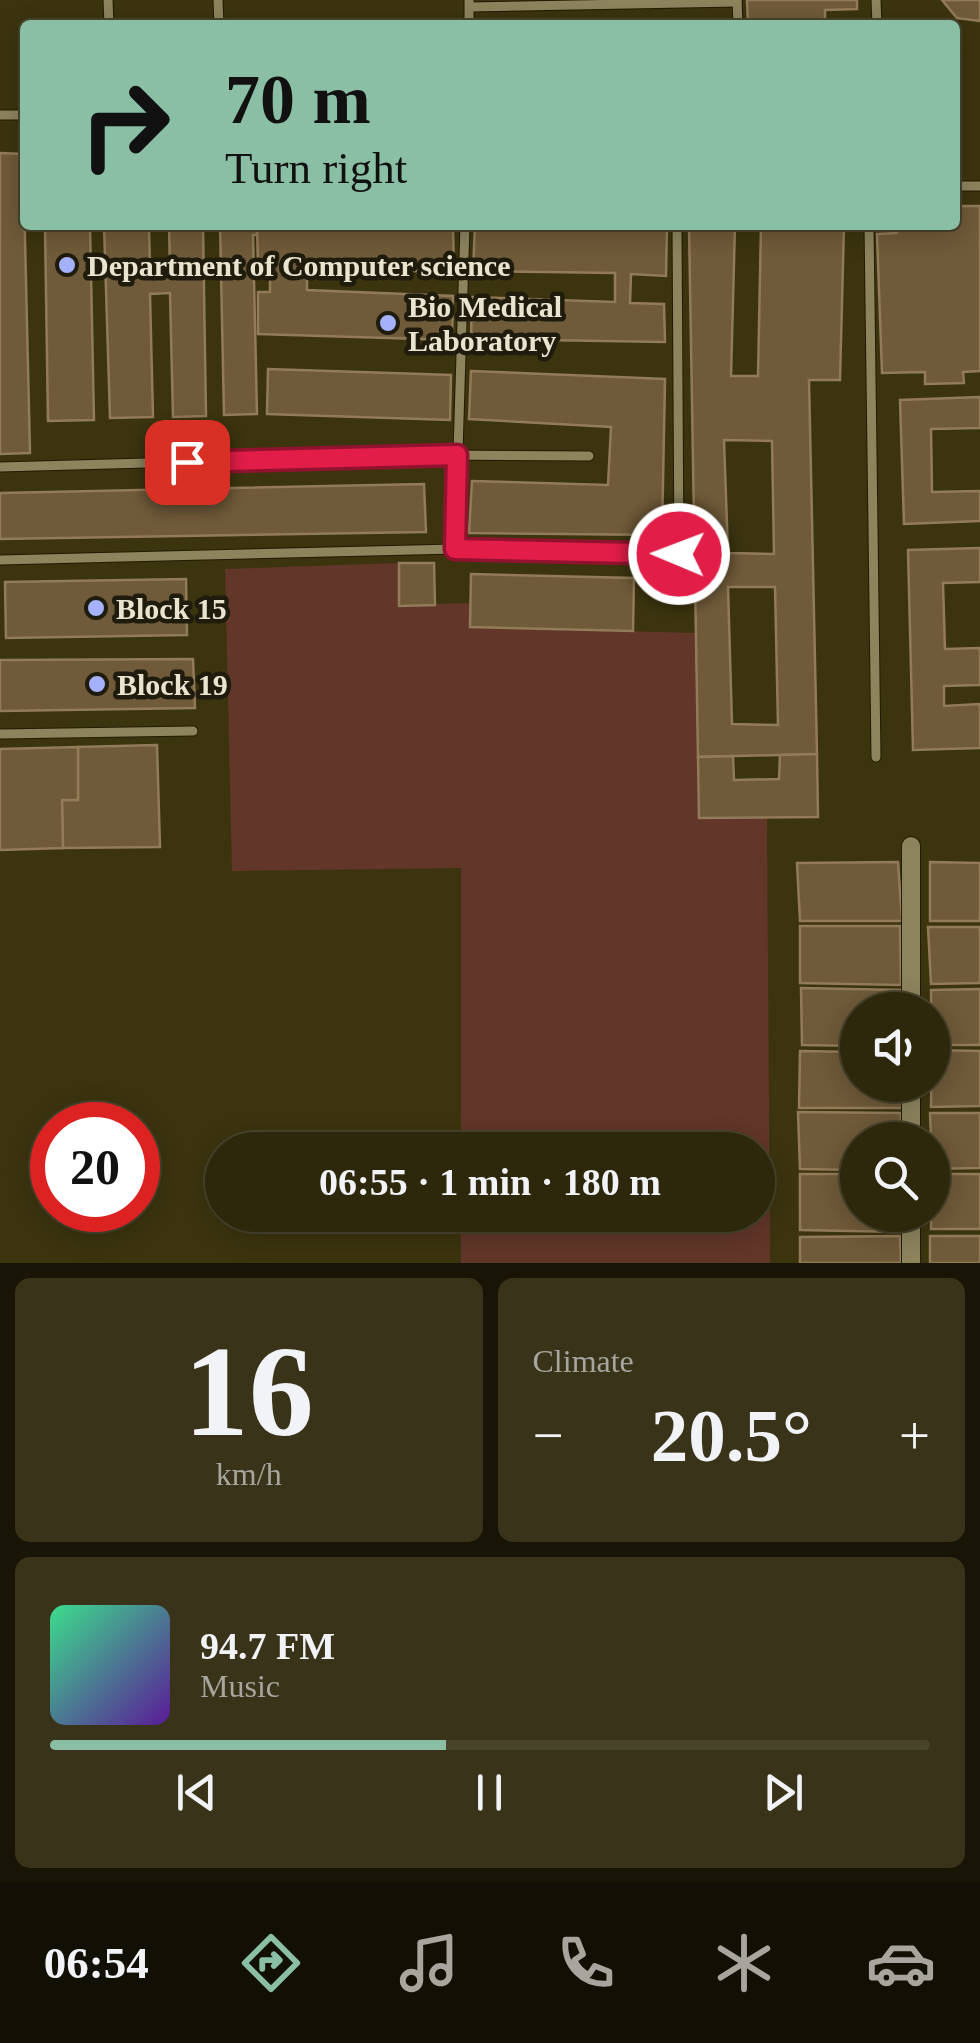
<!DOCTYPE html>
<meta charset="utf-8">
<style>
body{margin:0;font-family:Georgia,serif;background:#393319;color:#f1f3f6;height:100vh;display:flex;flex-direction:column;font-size:38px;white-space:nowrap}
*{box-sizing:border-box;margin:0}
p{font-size:32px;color:#a7a59d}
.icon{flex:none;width:55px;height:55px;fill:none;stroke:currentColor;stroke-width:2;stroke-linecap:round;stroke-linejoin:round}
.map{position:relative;height:1263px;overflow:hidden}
.side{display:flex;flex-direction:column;gap:15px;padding:15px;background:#191506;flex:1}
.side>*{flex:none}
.banner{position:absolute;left:20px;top:20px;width:940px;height:210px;border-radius:10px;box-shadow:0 5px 25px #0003,0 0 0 2px #48442c;background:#8abfa5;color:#111;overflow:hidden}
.tools{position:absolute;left:840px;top:992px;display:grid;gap:20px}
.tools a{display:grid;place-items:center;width:110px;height:110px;border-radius:50%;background:#2d270b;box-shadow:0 5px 25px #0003,0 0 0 2px #48442c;font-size:50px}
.speed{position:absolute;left:30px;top:1102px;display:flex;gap:20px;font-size:50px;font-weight:700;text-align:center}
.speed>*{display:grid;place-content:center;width:130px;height:130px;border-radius:50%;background:#2d270b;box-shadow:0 5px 25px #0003,0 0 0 2px #48442c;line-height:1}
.speed .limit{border:15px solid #d22;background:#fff;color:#111}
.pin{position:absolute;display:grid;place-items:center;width:85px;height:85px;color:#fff;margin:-42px;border-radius:20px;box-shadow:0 5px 15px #0006}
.me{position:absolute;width:110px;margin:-55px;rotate:271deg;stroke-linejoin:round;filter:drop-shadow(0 0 8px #0008)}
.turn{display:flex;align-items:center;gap:35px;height:210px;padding:0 40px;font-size:45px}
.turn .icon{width:130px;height:130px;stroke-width:2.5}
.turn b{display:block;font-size:70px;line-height:85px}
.big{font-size:75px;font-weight:700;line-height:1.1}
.side .card{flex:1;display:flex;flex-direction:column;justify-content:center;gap:15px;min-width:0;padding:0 35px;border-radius:15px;background:#393319}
.side .dial{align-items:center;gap:0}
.dial b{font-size:130px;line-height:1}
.song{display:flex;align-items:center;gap:30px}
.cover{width:120px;height:120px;border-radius:15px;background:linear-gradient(135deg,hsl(150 70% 55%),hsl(270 70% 35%))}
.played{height:10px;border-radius:5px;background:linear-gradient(90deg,#8abfa5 45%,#48442c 45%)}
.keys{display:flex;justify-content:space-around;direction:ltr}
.heat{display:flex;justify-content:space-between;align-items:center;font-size:55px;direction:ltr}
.side .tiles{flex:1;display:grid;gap:15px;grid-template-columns:1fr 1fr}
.card:last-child{grid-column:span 2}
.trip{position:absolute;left:205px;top:1132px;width:570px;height:100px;border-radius:50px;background:#2d270b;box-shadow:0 5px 25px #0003,0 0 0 2px #48442c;font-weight:700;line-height:100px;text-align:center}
.menu{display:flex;height:160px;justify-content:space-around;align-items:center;background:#121004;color:#a7a59d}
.menu .icon{width:70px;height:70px}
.menu .selected{color:#8abfa5}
.menu b{font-size:45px;color:#f1f3f6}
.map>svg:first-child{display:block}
.green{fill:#623629}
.building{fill:#6f5a39;stroke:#927b59;stroke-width:2.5;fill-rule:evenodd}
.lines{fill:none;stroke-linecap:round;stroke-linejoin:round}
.service-casing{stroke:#221c01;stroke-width:11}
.minor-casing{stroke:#221c01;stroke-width:20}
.service{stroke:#8d845e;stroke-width:9}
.minor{stroke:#8d845e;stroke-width:18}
.route-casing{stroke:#92132f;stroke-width:25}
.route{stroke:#e11d48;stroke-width:18}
.poi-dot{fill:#a6b1fc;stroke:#1f1c0d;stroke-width:4}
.labels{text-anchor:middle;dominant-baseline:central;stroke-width:9;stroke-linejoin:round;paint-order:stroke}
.poi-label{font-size:30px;font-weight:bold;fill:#e9e4d0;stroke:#1f1c0d;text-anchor:start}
</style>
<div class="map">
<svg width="980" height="1263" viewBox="0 0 980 1263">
<rect width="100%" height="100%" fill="#3c340f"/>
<path class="green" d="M399,563V605L470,603L471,627L696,633L699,818H767L770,1263H461V1215H758V1150H461V868L232,871L225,569Z"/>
<g class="building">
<path d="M747,0H857V9L825,10V25H748Z"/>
<path d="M942,0H980V21L957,18Z"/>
<path d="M0,153L23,154L30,453L0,454Z"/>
<path d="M955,206H980V371L963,372L964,383L925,384V372L882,373L877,234L897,233V225H955Z"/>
<path d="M45,225H90L94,420L48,421Z"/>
<path d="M104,225H149L150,268L170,269L169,225H203L206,416L173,417L170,293L150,294L153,417L110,418Z"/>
<path d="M220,225H257V235H253L257,414L224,415Z"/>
<path d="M257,225H453L454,273L307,266V290L453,296L452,340L258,334V292H270V267L258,266Z"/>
<path d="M475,225L667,227L666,276L631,274L630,303L664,304L665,342L471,339L472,297L615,302V273L473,271Z"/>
<path d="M689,225H735L731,376H758L761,225H844L840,380H809L817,754L698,757ZM724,440L772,441L774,554L728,553ZM728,587H775L778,725L732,724Z"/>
<path d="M268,369L451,375L450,420L267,414Z"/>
<path d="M471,371L665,379L662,535L469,533L472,481L608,485L611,427L469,419Z"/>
<path d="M980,397V428L931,429L932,492L980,491V521L904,524L900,400Z"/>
<path d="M424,484L426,532L0,539V493Z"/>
<path d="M980,548V582L943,583L945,649L980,648V685L944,686V706L980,704V748L913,750L908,550Z"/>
<path d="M399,563H434L435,605L399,606Z"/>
<path d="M471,574L634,578L633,631L470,627Z"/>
<path d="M186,579L187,635L6,638L5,582Z"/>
<path d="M193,659L195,708L0,711V660Z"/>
<path d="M157,745L160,847L63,848L62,800H78V747Z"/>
<path d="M78,747V800H62L63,848L0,850V749Z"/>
<path d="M817,754L818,817L699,818L698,757L733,756L734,780L779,779L780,755Z"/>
<path d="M898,862L902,921H800L797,863Z"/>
<path d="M930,862L980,863V921H930Z"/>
<path d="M800,926H900L901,985L800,983Z"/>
<path d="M928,927H980V983L931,984Z"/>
<path d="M801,988L902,990V1010H858V1046L802,1045Z"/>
<path d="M980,989V1045H932L931,990Z"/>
<path d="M932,1050L980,1051V1106L931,1107Z"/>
<path d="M800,1051L858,1052V1085H901L902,1108H799Z"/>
<path d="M798,1112L901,1113V1140H858V1170L800,1169Z"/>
<path d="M930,1113H980V1168L932,1169Z"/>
<path d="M800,1174H858V1215H901L902,1232L800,1230Z"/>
<path d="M932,1174H980V1229H931Z"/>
<path d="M900,1236L901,1263H800V1237Z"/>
<rect x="930" y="1236" width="50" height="27"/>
</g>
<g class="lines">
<g class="service-casing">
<g id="service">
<path d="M108,0L109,25"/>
<path d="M218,0L219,25"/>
<path d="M737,0L738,25"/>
<path d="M876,0L877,25"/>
<path d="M470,7L737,2"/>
<path d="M469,25V0"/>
<path d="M0,115H25"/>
<path d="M955,186H980"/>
<path d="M869,225L876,757"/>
<path d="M0,467L439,455L589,456"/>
<path d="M455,549L465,225"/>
<path d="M0,560L455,549L679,555L677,225"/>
<path d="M0,734L193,731"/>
</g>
</g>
<g class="minor-casing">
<g id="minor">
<path d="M911,1010V846"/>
<path d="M911,1140V1085"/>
<path d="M911,1263V1215"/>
</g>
</g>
<use href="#service" class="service"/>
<use href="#minor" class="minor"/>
</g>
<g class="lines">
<g class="route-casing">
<path id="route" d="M187,462L457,455L455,549L679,554"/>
</g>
<use href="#route" class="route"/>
</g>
<g class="poi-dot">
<circle cx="67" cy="265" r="10"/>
<circle cx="388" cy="323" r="10"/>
<circle cx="96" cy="608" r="10"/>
<circle cx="97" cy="684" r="10"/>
</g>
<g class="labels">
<g class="poi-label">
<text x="87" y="265">Department of Computer science</text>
<text x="408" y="306">Bio Medical<tspan x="408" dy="34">Laboratory</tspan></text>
<text x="116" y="608">Block 15</text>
<text x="117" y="684">Block 19</text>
</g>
</g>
</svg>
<div class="tools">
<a><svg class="icon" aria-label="sound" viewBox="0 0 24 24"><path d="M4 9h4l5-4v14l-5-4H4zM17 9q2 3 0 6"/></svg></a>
<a><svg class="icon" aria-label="search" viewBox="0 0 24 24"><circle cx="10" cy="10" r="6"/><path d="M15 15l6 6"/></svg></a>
</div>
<div class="speed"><div class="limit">20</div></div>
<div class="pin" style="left:187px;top:462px;background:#d93025"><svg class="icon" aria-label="arrive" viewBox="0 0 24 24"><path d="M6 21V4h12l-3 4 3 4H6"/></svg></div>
<svg class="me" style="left:679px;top:554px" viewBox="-20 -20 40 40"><circle r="17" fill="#e11d48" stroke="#fff" stroke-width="3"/><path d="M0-11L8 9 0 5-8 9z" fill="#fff"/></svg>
<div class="trip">06:55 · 1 min · 180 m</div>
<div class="banner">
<div class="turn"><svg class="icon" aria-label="right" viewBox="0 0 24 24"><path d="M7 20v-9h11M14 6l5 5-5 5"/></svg><div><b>70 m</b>Turn right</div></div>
</div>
</div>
<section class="side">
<div class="tiles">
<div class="card dial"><b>16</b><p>km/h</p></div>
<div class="card"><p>Climate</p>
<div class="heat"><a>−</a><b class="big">20.5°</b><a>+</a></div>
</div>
<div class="card">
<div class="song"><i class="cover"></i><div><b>94.7 FM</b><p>Music</p></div></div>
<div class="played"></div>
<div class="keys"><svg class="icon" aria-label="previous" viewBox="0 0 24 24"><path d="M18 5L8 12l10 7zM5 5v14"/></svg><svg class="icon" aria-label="pause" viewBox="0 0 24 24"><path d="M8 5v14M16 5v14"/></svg><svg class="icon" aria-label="next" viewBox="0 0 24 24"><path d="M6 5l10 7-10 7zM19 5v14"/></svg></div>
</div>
</div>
</section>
<nav class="menu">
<b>06:54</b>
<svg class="icon selected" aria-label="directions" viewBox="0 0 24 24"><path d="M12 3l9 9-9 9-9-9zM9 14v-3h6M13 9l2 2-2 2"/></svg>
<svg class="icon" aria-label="music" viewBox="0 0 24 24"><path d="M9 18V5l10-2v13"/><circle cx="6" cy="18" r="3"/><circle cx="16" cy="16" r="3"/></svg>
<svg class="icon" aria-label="phone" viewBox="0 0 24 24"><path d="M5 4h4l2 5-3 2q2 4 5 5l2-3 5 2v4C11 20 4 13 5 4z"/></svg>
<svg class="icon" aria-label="climate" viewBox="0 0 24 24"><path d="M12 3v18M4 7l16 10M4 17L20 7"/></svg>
<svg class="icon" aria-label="car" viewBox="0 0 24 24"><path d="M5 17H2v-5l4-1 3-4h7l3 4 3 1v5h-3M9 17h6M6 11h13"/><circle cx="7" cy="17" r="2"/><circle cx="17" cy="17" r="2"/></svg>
</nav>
